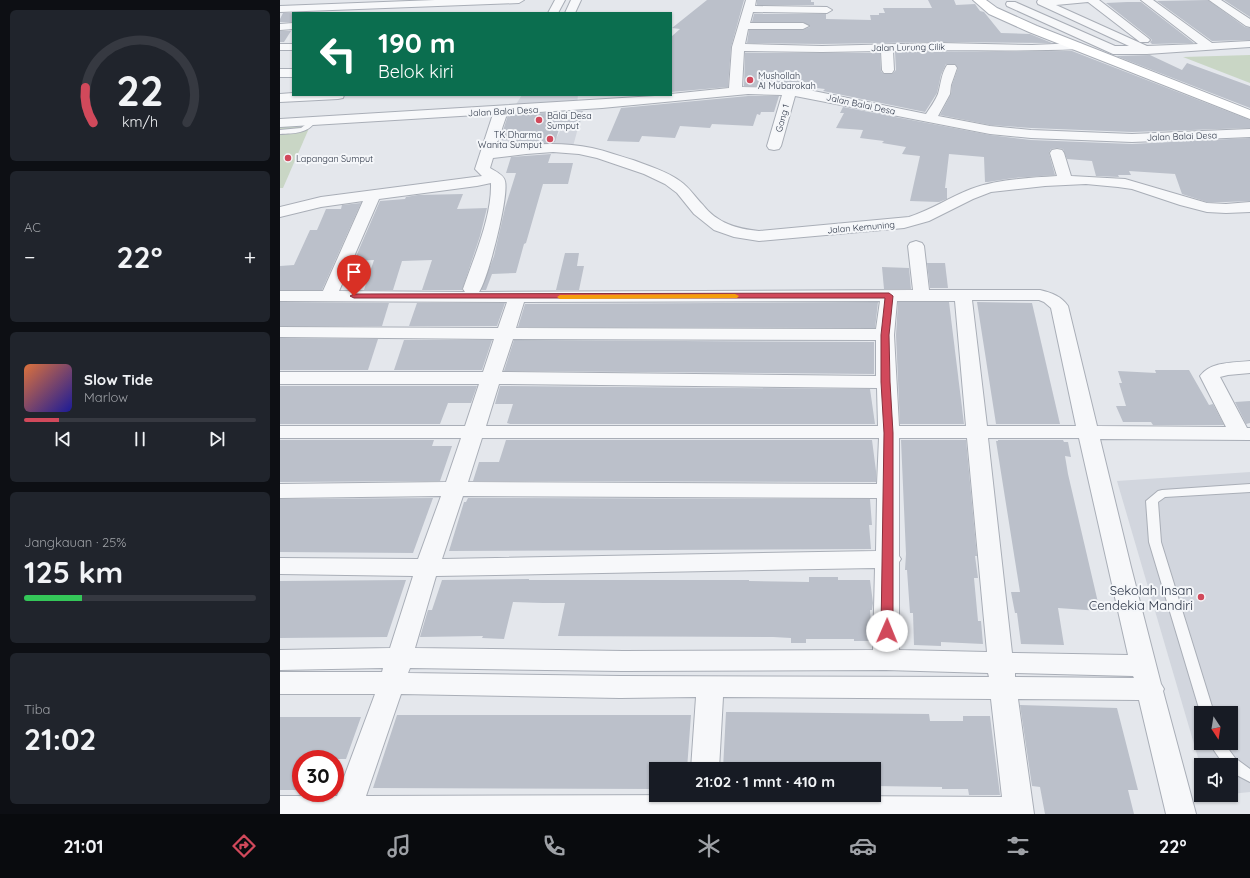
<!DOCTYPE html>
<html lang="id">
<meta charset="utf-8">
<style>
body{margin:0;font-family:Quicksand,sans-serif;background:#20242c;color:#f1f3f6;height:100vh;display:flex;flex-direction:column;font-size:15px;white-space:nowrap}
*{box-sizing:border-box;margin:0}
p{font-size:13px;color:#9ea1a6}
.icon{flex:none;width:22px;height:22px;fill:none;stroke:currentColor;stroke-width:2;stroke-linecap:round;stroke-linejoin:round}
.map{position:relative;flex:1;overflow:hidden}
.side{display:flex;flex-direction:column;gap:10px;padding:10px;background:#0d0f14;width:280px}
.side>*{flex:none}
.hud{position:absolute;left:12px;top:12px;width:380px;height:84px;border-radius:0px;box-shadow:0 1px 3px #0004;background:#0b6e4f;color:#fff;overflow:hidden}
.needle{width:26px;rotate:168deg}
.controls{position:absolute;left:914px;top:706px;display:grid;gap:8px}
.controls a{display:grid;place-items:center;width:44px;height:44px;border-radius:0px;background:#171b24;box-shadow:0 1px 3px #0004;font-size:20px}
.speed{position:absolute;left:12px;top:750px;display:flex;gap:8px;font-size:20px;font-weight:700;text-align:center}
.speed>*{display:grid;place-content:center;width:52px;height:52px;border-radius:50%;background:#171b24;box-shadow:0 1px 3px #0004;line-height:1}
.speed .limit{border:6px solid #d22;background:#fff;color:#111}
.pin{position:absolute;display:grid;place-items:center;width:34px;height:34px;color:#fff;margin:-41px -17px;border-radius:50% 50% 50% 0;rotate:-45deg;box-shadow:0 0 4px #0007}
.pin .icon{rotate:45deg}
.me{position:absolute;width:44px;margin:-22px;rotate:1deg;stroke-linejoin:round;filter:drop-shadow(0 0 3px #0008)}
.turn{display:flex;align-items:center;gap:14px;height:84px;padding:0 20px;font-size:18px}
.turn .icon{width:52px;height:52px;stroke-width:2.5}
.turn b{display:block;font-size:28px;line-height:34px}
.big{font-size:30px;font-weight:700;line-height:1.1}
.side .tile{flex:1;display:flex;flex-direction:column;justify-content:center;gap:6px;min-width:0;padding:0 14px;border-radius:6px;background:#20242c}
.side .dial{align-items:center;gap:0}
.dial svg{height:104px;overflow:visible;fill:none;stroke:#363941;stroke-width:7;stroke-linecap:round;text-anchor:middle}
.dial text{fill:#f1f3f6;stroke:none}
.song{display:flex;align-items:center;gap:12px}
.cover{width:48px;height:48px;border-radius:6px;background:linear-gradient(135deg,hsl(20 70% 55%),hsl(240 70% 35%))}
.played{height:4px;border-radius:2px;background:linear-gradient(90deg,#d1495b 15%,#363941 15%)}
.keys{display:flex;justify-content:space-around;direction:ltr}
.heat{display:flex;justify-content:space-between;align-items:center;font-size:22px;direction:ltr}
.charge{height:6px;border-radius:3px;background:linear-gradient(90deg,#34c759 25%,#363941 0)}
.trip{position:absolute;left:369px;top:762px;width:232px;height:40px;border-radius:0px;background:#171b24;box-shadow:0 1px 3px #0004;font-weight:700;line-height:40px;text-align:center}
.dock{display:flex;height:64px;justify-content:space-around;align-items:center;background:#090b0e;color:#9ea1a6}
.dock .icon{width:28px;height:28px}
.dock .active{color:#d1495b}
.dock b{font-size:18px;color:#f1f3f6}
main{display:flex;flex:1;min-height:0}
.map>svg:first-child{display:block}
.built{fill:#d2d6de;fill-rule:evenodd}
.green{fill:#c9d6c5}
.building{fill:#bbc0ca}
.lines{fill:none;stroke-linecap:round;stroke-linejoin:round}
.service-casing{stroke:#a9aeb7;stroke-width:2}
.minor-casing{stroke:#a9aeb7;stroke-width:2}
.secondary-casing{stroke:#a9aeb7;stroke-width:2}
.service{fill:#f7f8fa;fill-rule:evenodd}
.minor{fill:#f7f8fa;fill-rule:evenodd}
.secondary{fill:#fff;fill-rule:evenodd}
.route{fill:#d1495b;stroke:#882f3b}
.slow{fill:#f59e0b}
.poi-dot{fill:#d1495b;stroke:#f4f6f9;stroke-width:1.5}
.labels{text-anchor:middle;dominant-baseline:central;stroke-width:4;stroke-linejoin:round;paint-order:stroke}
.far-street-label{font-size:9px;fill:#2b3445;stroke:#f4f6f9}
.far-poi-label{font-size:9px;fill:#2b3445;stroke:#f4f6f9;text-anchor:start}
.near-poi-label{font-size:13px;fill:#2b3445;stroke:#f4f6f9;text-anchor:end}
</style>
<main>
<section class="side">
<div class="tile dial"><svg viewBox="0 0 100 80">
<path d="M14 69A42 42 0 1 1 86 69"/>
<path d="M14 69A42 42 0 0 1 8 42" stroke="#d1495b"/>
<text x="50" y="56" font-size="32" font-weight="700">22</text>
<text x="50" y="72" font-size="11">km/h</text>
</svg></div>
<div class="tile"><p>AC</p>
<div class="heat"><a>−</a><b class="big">22°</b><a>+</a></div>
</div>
<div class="tile">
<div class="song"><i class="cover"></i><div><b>Slow Tide</b><p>Marlow</p></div></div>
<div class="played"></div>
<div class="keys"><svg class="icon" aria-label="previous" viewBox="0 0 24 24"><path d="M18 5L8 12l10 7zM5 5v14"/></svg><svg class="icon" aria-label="pause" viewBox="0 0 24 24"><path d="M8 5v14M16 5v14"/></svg><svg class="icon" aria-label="next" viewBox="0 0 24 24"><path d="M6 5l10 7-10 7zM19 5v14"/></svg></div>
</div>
<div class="tile"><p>Jangkauan · 25%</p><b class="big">125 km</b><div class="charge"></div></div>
<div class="tile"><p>Tiba</p><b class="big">21:02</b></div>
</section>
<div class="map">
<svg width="970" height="814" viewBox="0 0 970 814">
<rect width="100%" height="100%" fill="#e4e7ec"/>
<g class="built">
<path d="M242,95H298L297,104L233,109Z"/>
<path d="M298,128L292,150L207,151L211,141L277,137L281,129Z"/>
<path d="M970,472V792L951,794V765H921V768L837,481ZM921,713H951V743H921Z"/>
</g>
<g class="green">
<path d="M970,55V83L903,57Z"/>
<path d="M30,126L3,188H0V127Z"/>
</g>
<g class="building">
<path d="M427,0H464L451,47L448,87L391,92V37L400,29L392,28Z"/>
<path d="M477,0H531V2H534V5H477Z"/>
<path d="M648,0H674L676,5L695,4L700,11L704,12L721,33L750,34L772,43L660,42L542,44L467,43L469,30H523L530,27L523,22H472L474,14H546V19L591,20L590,15H599V13H605L603,8H652Z"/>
<path d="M928,0L965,27L970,28V40L932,41L877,1Z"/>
<path d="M944,0H970V17Z"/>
<path d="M847,2H861L914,43L872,44L870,42L872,40L869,37L826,3Z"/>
<path d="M3,13H13V22H0V19Z"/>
<path d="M0,31H11L4,42H0Z"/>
<path d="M792,51L970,120V128L852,132L751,128L710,125L660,115L671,94L672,85L678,68L675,64H666L661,75L657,93L645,112L543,91L545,89L519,86H464L465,53H600L601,71L604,74H612L616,70L615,52Z"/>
<path d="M870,55L902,70L907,63L970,86V108L836,56Z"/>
<path d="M468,96H499L494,112H481L480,115L477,114L473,126L432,124L430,128L400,126L395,138L362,136L359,142L327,141L341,108Z"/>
<path d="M563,107L710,135L751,140L852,144L970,138V201L946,202H927L902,194L895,174L849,171L851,175H838L839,177L816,176L812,161L787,159L783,149L777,148L771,149L769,153L775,175L733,178L708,182H705L704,157L669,154L665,188H667V199L659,202L630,201L640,156L622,154L626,147L602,143L604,141L580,138L583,130L556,128L564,113H560Z"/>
<path d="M303,111L299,127L279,129L275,142L235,145L237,139L220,140L228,115Z"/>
<path d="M271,154L268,163H293L288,184H263L246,243L244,244L236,273L212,274L206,290H201L214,256L225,208L236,173H226L231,157Z"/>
<path d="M183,194L177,209L207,208L200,236L182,290H142L152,260L122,261L113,290H84L94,260L74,261L100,201L125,199L126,197L138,195Z"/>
<path d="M81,203L42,290H0V266L14,265L30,230H37L46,209H61L62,205Z"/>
<path d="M285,253H299L297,266H304L299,290H276Z"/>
<path d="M647,263H665L668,288H650Z"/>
<path d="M602,267L629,268L631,289H604Z"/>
<path d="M0,302L109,303L102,326H0Z"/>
<path d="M598,302L595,328L238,327L245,304Z"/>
<path d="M618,302H669L684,424H620L616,335Z"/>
<path d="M697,302L752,303L780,424H716Z"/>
<path d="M137,303H225L217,326H129Z"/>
<path d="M0,338L98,339L88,370H0Z"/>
<path d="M124,340H212L202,370H114Z"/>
<path d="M234,340L594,342V374L224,371Z"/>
<path d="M875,370H909L929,405L933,404L944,425H873L871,422H843L836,406H846L839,383H842L838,371L876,373Z"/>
<path d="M0,386H197L191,403H168L160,424H0Z"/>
<path d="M220,386L590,389L595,424H230L227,423L233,404H215Z"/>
<path d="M970,401V423L966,424L955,402Z"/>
<path d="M0,440H154L152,446H172L160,481L0,482Z"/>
<path d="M226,440H592L596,471V482L193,481L199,462H219Z"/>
<path d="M621,440H686L697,556H695L698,578H694L698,621H701L703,644L661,642V646L634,645L633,613H630L627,570H625L626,554Z"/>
<path d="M718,440H783L784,442H788L791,457L785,456L788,474L820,611L778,608L784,645L741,644L737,613H735L731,592H740L716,441H718Z"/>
<path d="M153,498L133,553L0,552V499Z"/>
<path d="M188,498L590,499L592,525H589L591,549L169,551L184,502H186Z"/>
<path d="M529,577H558V580H590L593,603L592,610H590L592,641H574V639H526V643H511V638L493,637L278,636L285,603H263L233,602L224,639L202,638L203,636L140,637L148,610H152L162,580L249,579V580H469V581L529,582Z"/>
<path d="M126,580L107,637L0,638V581Z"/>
<path d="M740,705L837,708L858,790H848L854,814H765L760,787L752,786Z"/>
<path d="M446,712L649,714L650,721H683V716H710L720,795H689L688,789H662V787L594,786V769H443Z"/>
<path d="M117,715H411L407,769H376V789L93,788Z"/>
<path d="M0,717H81L66,759H21V790H0Z"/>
</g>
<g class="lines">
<g class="service-casing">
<g id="service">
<path d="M33,119L36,121C27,134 15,133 0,134V130L21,128Z"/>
<path d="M970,484V492L885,497L878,502L881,542L934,713H921V715L869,542L866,501L878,491L882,490Z"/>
<path d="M929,743H944L955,758L970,769V782L951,772V765H944Z"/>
</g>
</g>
<g class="minor-casing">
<g id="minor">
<path d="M155,0H244L239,3L0,12V6Z"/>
<path d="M275,0H285L278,13H268Z"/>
<path d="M291,0H301L295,13H285Z"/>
<path d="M466,0H476L475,6L547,7L552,10L547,13L473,12L470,23H523L529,26L523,29H468L465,44L542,46L660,43L752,45L798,43L802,44L804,46L802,48L798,49C736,52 675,49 613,51L614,70L612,73H604L602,70L601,51L542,52L464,51L462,87L519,88L646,114C650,108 655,101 658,94C661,84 661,74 667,65H675L677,68L671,85L670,94L658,116L710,126L751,130L852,134L970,129V137L852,142L751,138L710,134L515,96L501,146L499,149L494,150L489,149L487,146L502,95L468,94L322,108L227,114L215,149C247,144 280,141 312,148C326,151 339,156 353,160C369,166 386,171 400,181C409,187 415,197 423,205C437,223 457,229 479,231L629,217C651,210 670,197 691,189C718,179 748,178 777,176L770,153L772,150L777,149L782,150L784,153L791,176L845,179L927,203L946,204L970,202V212L946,213L927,212L900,205L852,189L838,187L806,184L765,186L711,192L693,199L649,221L624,228L479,241L454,237L434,230L414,214L397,193L385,184L364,174L317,158L299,154L273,152L246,154L213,158L210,168C215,171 224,175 225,181C229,197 208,279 199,292L633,290L628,246L630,243L636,241L642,243L644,246L649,290H760C772,293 781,296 788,306L817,426L946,427L920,376C931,361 954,363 970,361V373L948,375L940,377L967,428H970V440L820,439L851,567L881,684L884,689L883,691L916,814H886L859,700L738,699L754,814H0V796H57L95,694H0V672H102L103,668L0,670V650L110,648L133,576L0,574V558L138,559L161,496L0,498V484L166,482L181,438H0V426H185L199,384H0V372H203L214,339L0,337V327L218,328L227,302L0,301V291H43L83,201L41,207L0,217V207L41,197L202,176L195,169L213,114L0,127V119L391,95V94L449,88L452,47ZM211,183C212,217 194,257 183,289L185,292L59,291L99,199L197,186ZM692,300H759L764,302L771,308L796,426H707ZM600,301L596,329L236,328L244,302ZM617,301H675L686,426H619L614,335ZM233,339L596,340V376L222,372ZM219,384L597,388L598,426H206ZM202,438H599L597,484L188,482ZM619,438H687L707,652L619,650V562L621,559L619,556ZM708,438H799L848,655L732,653ZM183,496L597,498L596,551L162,559ZM595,568L593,650L343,651L135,648L156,576ZM130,668L343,671L606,670L708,673L709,677L340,676L128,673ZM735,673L853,676L854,678L735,677ZM121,694L340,698L416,697L411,769H439L443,697L711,699L722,797L423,795L86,796Z"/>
<path d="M758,0H819L868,38L870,40L868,42H860L808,2L776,5L867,46L918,44L861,0H873L932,43L970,41V47L867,54H833L727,6L726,4L727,2H735L835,46H849L758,4L757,2Z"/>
<path d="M929,0H941L970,19V27L966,26Z"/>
<path d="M13,23V29L0,30V24Z"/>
<rect x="0" y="44" width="13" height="6"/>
<rect x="0" y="69" width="13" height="8"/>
<path d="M13,93V95H64L63,98L58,99L0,102V94Z"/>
</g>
</g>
<g class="secondary-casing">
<path id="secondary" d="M693,0H706L717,8L757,26L970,110V119L749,32L709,14Z"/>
</g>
<use href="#service" class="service"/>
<use href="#minor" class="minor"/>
<use href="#secondary" class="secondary"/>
</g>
<path class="route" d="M609,293L613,296L609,335L610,382L613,433V631L611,634L607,635L603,634L601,631L604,433L601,382V335L605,298H74L70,296L74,294Z"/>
<path class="slow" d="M455,294L459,296L457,298L280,299L277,297L280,295Z"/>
<g class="poi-dot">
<circle cx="470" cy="80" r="4"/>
<circle cx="259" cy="120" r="4"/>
<circle cx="270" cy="139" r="4"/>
<circle cx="8" cy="158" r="4"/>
<circle cx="921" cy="597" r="4"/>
</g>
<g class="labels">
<g class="far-street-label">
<text transform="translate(628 47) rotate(-1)">Jalan Lurung Cilik</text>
<text transform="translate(581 104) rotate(12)">Jalan Balai Desa</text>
<text transform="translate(223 111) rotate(-3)">Jalan Balai Desa</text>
<text transform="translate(502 118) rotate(-74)">Gang 1</text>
<text transform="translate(902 136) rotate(-2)">Jalan Balai Desa</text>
<text transform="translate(581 227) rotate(-5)">Jalan Kemuning</text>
</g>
<g class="far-poi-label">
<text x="478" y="75">Mushollah<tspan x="478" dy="10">Al Mubarokah</tspan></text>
<text x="267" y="115">Balai Desa<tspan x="267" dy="10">Sumput</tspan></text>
<text x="262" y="134" text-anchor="end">TK Dharma<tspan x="262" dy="10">Wanita Sumput</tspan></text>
<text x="16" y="158">Lapangan Sumput</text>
</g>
<g class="near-poi-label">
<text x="913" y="590">Sekolah Insan<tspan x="913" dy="15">Cendekia Mandiri</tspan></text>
</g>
</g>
</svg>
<div class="controls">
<a><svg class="needle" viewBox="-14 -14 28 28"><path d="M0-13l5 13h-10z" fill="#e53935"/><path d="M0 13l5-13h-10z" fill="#9ea1a6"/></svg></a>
<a><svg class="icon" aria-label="sound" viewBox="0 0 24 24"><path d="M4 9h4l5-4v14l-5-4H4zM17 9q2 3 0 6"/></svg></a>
</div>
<div class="speed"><div class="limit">30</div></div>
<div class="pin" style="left:74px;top:296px;background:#d93025"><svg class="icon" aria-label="arrive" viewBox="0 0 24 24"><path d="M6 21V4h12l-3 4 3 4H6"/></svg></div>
<svg class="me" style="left:607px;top:631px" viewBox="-20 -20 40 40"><circle r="19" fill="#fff"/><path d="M0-13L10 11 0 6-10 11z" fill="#d1495b"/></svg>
<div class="trip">21:02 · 1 mnt · 410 m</div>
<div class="hud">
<div class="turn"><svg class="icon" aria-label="left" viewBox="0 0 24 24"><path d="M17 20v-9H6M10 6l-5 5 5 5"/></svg><div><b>190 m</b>Belok kiri</div></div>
</div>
</div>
</main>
<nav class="dock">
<b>21:01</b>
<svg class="icon active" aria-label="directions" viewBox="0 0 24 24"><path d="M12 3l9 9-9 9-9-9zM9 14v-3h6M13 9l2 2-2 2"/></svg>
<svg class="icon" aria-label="music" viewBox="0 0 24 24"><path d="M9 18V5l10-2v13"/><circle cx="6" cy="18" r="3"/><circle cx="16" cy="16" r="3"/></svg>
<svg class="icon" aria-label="phone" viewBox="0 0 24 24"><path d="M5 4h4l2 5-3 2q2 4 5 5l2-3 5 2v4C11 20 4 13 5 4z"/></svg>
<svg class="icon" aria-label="climate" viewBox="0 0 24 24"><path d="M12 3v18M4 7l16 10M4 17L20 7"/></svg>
<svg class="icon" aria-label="car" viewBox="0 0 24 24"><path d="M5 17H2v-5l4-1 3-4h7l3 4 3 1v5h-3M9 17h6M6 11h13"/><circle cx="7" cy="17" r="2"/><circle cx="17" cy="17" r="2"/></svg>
<svg class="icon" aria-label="filters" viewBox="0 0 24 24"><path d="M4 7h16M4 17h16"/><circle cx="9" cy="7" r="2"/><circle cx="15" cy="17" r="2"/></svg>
<b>22°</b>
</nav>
